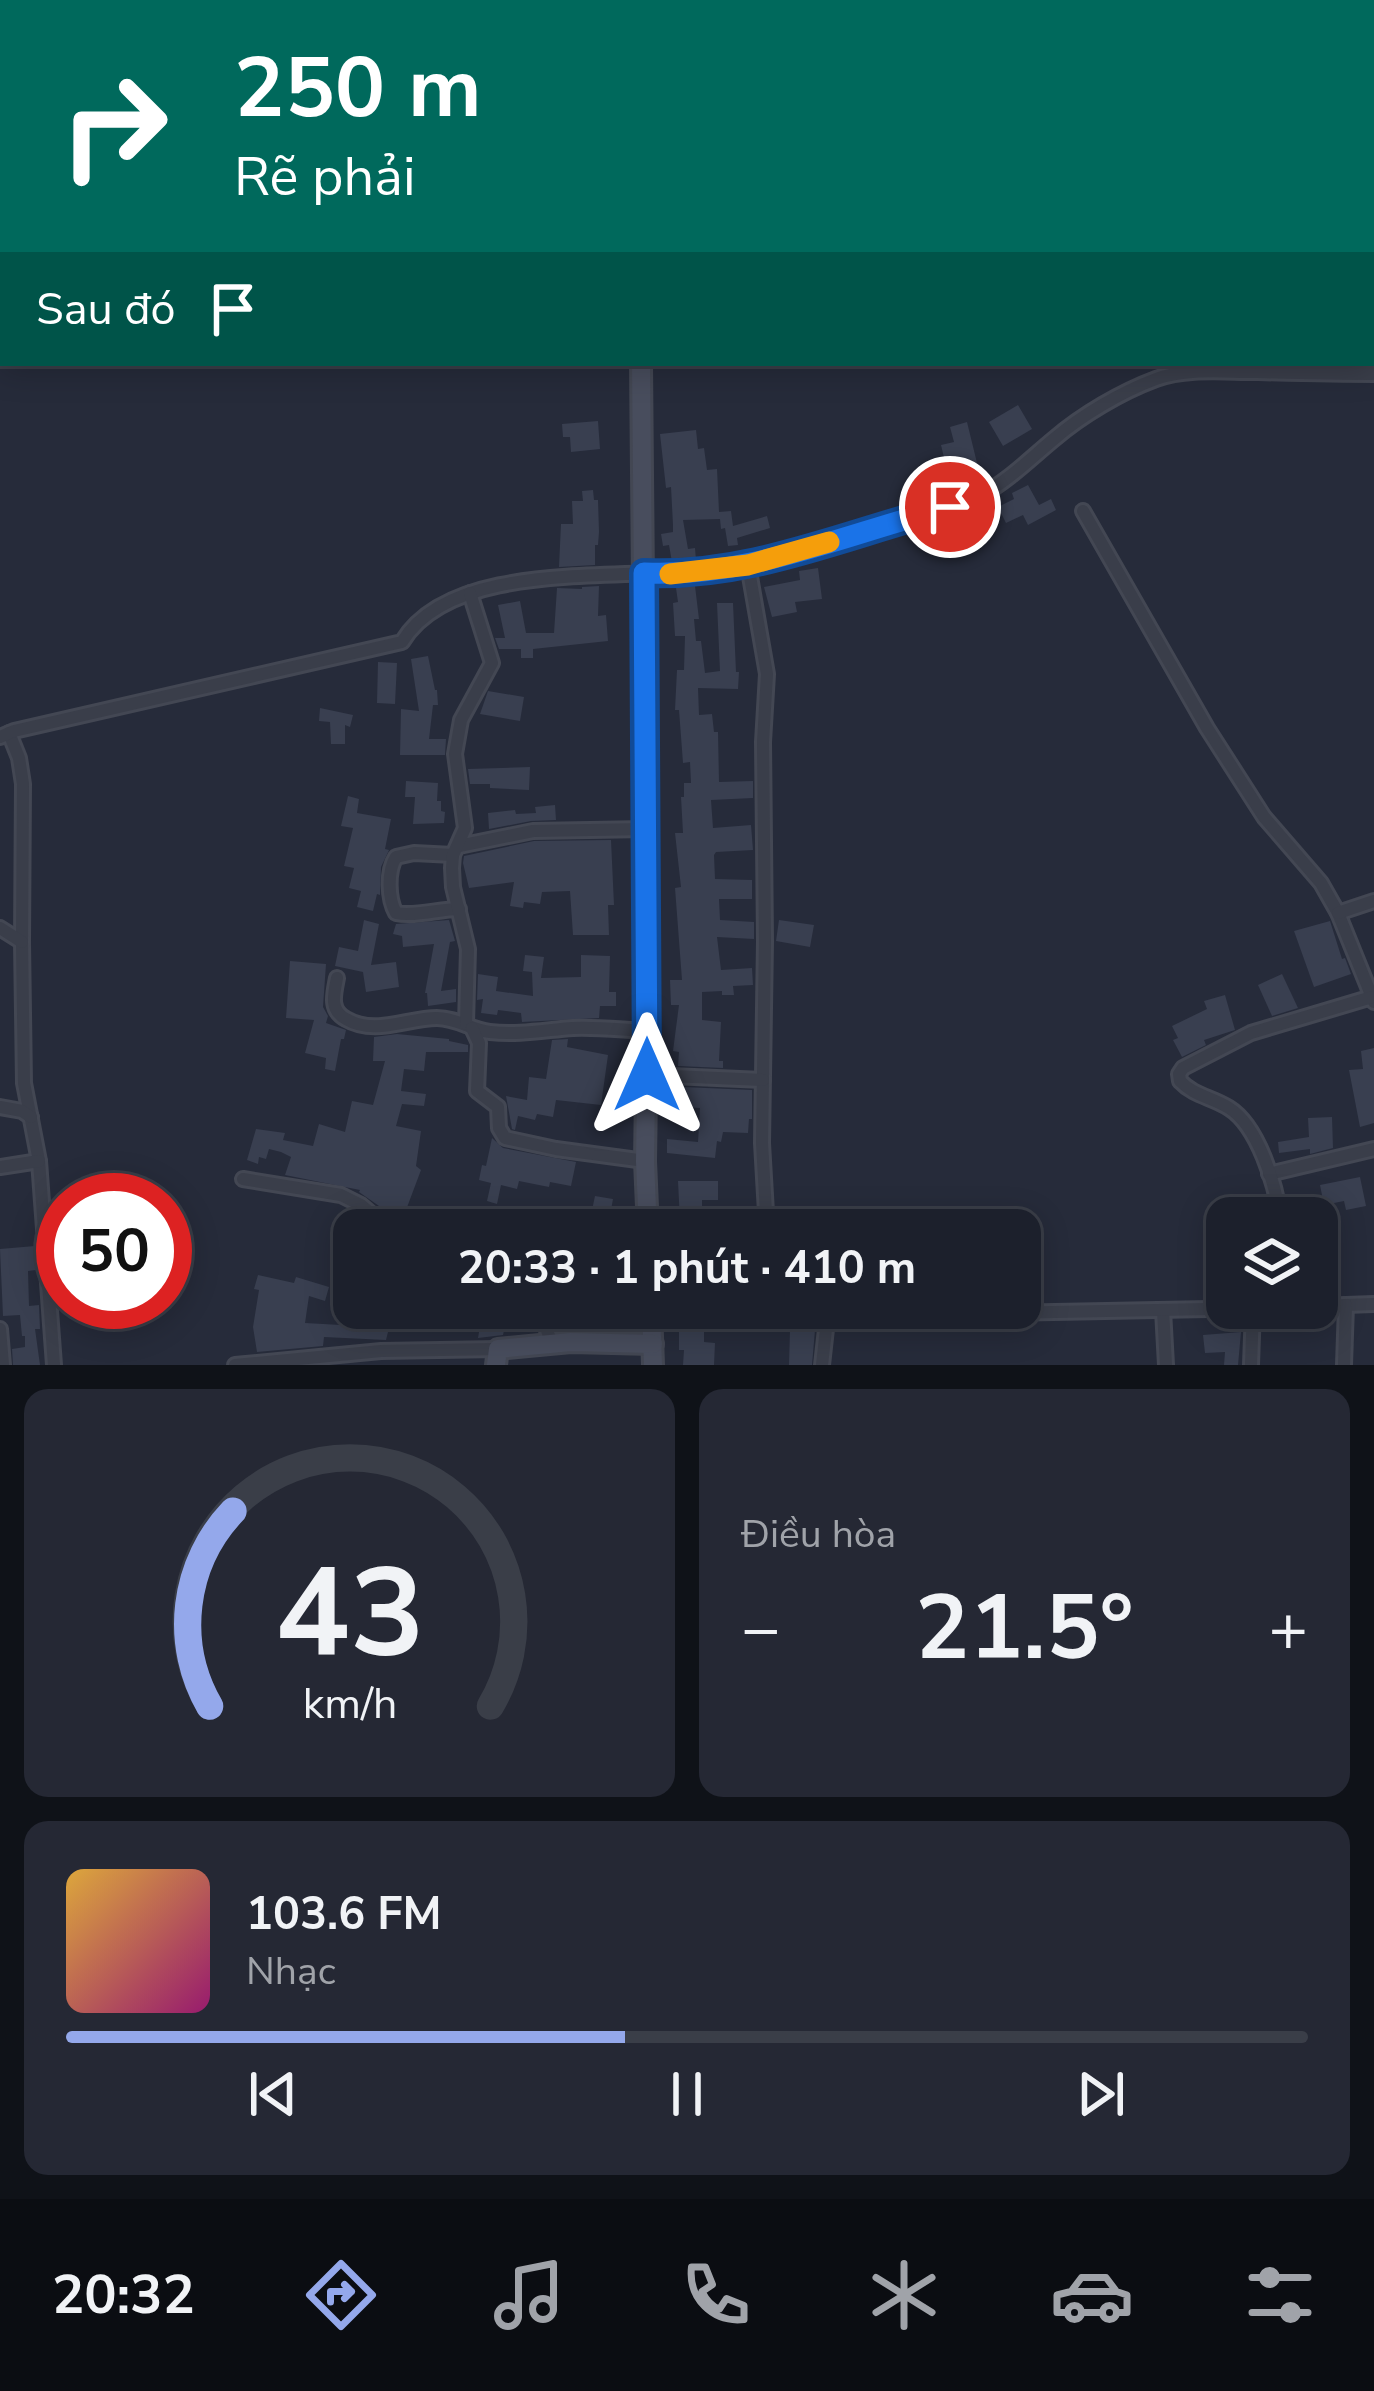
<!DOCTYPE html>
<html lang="vi">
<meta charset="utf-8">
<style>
body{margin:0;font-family:"Nunito Sans",sans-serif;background:#252834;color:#f1f3f6;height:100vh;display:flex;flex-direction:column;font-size:45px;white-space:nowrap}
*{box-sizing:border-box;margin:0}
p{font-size:39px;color:#a0a3a9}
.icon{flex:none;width:66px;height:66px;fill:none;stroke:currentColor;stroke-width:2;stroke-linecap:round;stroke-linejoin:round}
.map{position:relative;height:1365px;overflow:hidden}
.panel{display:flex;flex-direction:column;gap:24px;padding:24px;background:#0f1218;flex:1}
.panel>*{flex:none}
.banner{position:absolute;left:0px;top:0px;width:1374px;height:366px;box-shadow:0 6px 30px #0003,0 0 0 3px #3a3e48;background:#00695c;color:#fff;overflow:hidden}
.buttons{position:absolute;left:1206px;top:1197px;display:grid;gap:24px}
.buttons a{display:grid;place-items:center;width:132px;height:132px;border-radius:24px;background:#1c202c;box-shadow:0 6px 30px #0003,0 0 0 3px #3a3e48;font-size:60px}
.speed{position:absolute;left:36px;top:1173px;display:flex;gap:24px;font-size:60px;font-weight:700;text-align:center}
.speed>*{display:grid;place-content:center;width:156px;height:156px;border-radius:50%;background:#1c202c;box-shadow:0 6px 30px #0003,0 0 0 3px #3a3e48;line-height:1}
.speed .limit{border:18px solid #d22;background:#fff;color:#111}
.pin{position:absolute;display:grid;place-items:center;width:102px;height:102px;color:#fff;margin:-51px;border:6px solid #fff;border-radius:50%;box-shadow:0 3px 12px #0007}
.me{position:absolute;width:132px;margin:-66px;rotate:0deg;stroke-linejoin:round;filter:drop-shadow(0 0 9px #0008)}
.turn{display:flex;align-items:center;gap:42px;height:252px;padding:0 36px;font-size:54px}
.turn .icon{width:156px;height:156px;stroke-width:2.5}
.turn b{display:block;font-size:84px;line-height:102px}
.then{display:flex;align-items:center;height:114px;padding:0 36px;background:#0003;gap:24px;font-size:45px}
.big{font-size:90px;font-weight:700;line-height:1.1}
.panel .tile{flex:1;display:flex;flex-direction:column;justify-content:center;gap:18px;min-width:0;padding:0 42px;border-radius:24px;background:#252834}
.panel .dial{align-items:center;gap:0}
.dial svg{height:312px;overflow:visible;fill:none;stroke:#3a3e48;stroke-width:7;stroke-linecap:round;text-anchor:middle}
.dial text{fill:#f1f3f6;stroke:none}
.song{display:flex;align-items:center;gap:36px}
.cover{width:144px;height:144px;border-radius:18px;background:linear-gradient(135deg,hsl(40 70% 55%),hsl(320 70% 35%))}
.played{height:12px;border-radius:6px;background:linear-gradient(90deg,#94a8eb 45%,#3a3e48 45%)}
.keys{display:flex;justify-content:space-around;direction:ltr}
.heat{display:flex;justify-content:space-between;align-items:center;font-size:66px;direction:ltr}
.panel .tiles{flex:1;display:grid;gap:24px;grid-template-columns:1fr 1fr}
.tile:last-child{grid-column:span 2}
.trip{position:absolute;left:333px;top:1209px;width:708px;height:120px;border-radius:24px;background:#1c202c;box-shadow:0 6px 30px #0003,0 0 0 3px #3a3e48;font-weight:700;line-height:120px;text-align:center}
.tab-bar{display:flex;height:192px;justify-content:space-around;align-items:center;background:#0b0d12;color:#a0a3a9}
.tab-bar .icon{width:84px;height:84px}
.tab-bar .current{color:#94a8eb}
.tab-bar b{font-size:54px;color:#f1f3f6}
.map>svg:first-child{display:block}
.building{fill:#393f50}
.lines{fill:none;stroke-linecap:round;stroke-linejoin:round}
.street-casing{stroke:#434753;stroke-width:18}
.secondary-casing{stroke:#434753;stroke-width:24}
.street{stroke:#3a3e4a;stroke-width:12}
.secondary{stroke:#484d5d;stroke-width:18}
.route-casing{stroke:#114b97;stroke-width:30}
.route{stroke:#1a73e8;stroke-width:21}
.slow{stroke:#f59e0b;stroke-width:21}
</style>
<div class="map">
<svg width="1374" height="1365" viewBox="0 0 1374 1365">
<rect width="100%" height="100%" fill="#262b3a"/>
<g class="building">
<path d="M1018,405L1032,429L1003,446L989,422Z"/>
<path d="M598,421L600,449L571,452L570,437H563L562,424Z"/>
<path d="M967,422L977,463L947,470L941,445L954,442L950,427Z"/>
<path d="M696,430L698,449L704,448L707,470L717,469L719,512L731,511L733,526L767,516L770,528L737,538L738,545L728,546L725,528L721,529L720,519L683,520L688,549L695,548L696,560L672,562L669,545L663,546L661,534L673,532V525L671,487L666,488L660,434Z"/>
<path d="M1028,485L1039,505L1051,499L1056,510L1028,525L1023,515L1006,523L998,507L1014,499L1012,493Z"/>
<path d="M593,490L594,500H598L599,532L598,545H595V565L559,567L561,524H573L572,501H583L582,491Z"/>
<path d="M818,568L822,599L795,602L797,612L772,617L764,587L800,580L799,571Z"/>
<path d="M599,586L598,616L606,615L608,641L533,649V658H521V649H499L495,638H505L498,605L520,601L526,633H554L557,588L582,589V587Z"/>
<path d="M695,586L699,619H694L696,641H701L705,673L720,671L717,603H733L736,672H739L738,689L698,688L699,715L712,714L714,732H718L719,782L753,781V798L711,800L713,828L751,825L753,850L716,852L714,855L715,879L752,880V899H719L720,920L754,922V939L717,937L721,970L752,968L753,985L733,986L734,995H722V991L702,992V1020L721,1022L719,1061H723V1068L678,1066L679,1052L673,1051L679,1005H671L670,980H682L675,888L681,887L675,833H683L681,797H684V783H691L690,762L683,763L679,710H675L677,670H684L685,636H675L673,603L678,602L676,588Z"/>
<path d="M428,656L435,690H437L438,705H433L429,739H446L445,755H400L401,709L419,711L411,659Z"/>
<path d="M378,662L397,663L395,704L377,703Z"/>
<path d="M488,691L524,697L520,721L480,714Z"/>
<path d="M320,708L353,715L350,727L345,725V744H331L330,722L319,721Z"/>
<path d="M530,767L529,790L490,788V784H470L468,769Z"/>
<path d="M406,781L438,783L437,801H441V811L445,812L444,823L413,824L415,797H405Z"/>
<path d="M348,796L359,799L357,813L391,819L385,849L389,850L381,867L380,895L377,894L373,911L357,907L361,891L349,888L354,868L344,866L353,828L341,826Z"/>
<path d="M555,805L556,820L531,821L489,829L488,813L515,810L516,814L536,813L535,807Z"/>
<path d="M611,840L614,905H608L609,935H573L570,891L542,892L540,904L524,902L523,908L510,906L514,882L469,888L463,863L464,856L534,841Z"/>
<path d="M364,920L379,924L371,965L396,962L399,987L366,992L363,972L335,966L339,947L358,951Z"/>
<path d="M449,920L455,941L450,942L441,991L456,989V1002L428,1006L427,993H425L434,944L403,947L402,936L393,934L396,924Z"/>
<path d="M779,920L814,925L810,947L776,941Z"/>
<path d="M1330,921L1342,959L1345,958L1351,974L1314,987L1294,931Z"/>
<path d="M525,955L544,957L541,978L581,977V955L610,956L609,992H616V1006H600L599,1018L522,1022L521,1013L498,1010L497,1015L481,1013L483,999L477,1000L478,974L498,977L496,991L533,996L532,972L523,971Z"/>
<path d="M290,961L326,964L323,1007L328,1016L326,1023L346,1030L344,1039H341L335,1071L325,1069L326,1058L305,1053L314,1020L286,1018Z"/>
<path d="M1282,974L1298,1008L1272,1016L1258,985Z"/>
<path d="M1225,995L1235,1030L1204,1040L1206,1045L1182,1057L1173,1040L1178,1038L1172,1026L1207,1009L1204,1001Z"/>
<path d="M397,1034L449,1039V1041L468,1045V1052H426L424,1071L404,1069L401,1091L426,1094L424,1106L402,1104L396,1126L421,1131L416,1166L421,1170L406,1210L403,1209L400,1222L395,1221L389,1213L359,1192L360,1190L285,1175L291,1157L281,1152L269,1149L266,1159L259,1157L258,1164L247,1160L256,1129L285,1133L283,1140L313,1146L319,1124L345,1132L352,1101L373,1105L385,1061H373L374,1037Z"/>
<path d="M568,1039L567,1047L608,1055L601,1105L556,1100L553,1117L537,1114L535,1120L518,1116L515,1130L512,1129L506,1096L527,1100L529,1077L546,1079L552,1040Z"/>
<path d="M1374,1048V1123L1360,1127L1349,1070L1363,1069L1361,1051Z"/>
<path d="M683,1087L752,1090V1119H749L748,1133L723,1132L721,1142L717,1141L715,1158L667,1153V1139L698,1142L700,1108L682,1107Z"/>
<path d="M1332,1117L1333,1148L1310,1154V1149L1279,1153L1278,1142L1309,1137L1308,1118Z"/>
<path d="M492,1138L503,1148L576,1162L571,1186L550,1182L549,1187L519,1181L517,1189L501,1185L497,1204L487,1201L491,1183L479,1180L482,1165L486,1166Z"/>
<path d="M1360,1177L1366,1206L1346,1210L1344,1201L1324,1205L1320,1185Z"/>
<path d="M678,1181H718V1200H702V1221L680,1222Z"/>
<path d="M595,1196L613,1199L611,1210L615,1211L613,1230H557L562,1208L591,1215Z"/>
<path d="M35,1246L36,1270L28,1271L29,1306L39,1305L40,1329H35L40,1365H13L12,1349L25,1347V1336H22L20,1315L3,1316L0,1249Z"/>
<path d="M258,1275L294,1283L296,1277L329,1287L325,1301L309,1296L305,1323L341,1325L342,1309L394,1308L386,1340L324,1337L323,1346L257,1352L253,1327L259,1290L254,1289Z"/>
<path d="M483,1308L525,1313L530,1321L528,1331L505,1326L503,1335L478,1338Z"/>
<path d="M679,1330H704V1342L715,1343L714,1365H683L684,1350H679Z"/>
<path d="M790,1330H815L812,1365H789Z"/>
<path d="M1241,1332L1238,1365H1224L1225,1352L1205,1353L1203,1335Z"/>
</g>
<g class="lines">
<g class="street-casing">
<g id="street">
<path d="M626,0V3"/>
<path d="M38,3L71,0"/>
<path d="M0,7L3,6"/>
<path d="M1083,511L1207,728L1264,817L1321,883L1338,913L1374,1002"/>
<path d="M748,565L767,674L763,742L765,941L762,1143L767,1230"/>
<path d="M9,733L19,758L23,784L22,942L24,1083L39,1161L54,1365"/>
<path d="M0,737L14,731L402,642C457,551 653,586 746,565C799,553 852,535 904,519C930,511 958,508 982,495C1009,480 1031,458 1054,439C1082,415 1121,392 1156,379C1187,368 1223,372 1255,372C1295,373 1334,374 1374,374"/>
<path d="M459,846L533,831L646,829"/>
<path d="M453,855L414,853L396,857C387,871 388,899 396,913C414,917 439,909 459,909"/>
<path d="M1338,913L1374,901"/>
<path d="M0,928L22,942"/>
<path d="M337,978C334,994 329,1010 346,1019C375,1036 407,1018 437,1018C457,1018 471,1030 490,1032C519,1035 545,1030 573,1028C598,1027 623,1030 647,1031"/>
<path d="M466,1024L468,949L453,887L452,868L453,855L465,828L455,754L461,720L492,663L470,593"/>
<path d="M472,1028L479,1043L477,1091L498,1107L499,1128L505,1138L556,1149L645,1161"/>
<path d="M648,1075L763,1080"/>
<path d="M0,1107L22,1111L31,1117"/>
<path d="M0,1167L39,1161"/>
<path d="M1269,1174L1374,1149"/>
<path d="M243,1179L341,1195L361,1205L390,1230"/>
<path d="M1280,1218C1276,1185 1258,1126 1229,1108C1212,1097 1194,1096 1180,1081L1179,1074L1183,1068L1251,1033L1372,997"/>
<path d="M1317,1306L1374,1304"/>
<path d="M534,1308L544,1322L552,1344"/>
<path d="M1163,1310L1166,1365"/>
<path d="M652,1320H827L955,1314L1260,1308"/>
<path d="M0,1329L3,1365"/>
<path d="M235,1365L381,1351L498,1349"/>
<path d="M822,1365L827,1320"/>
<path d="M1251,1365L1253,1308"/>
<path d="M1344,1365L1346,1305"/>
</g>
</g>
<g class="secondary-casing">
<g id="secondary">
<path d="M532,0L533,3"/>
<path d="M641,363L647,1026L645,1161L648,1230"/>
<path d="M651,1308L653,1365"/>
<path d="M496,1365L498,1349L571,1342L653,1344"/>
</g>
</g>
<use href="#street" class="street"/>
<use href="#secondary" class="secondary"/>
</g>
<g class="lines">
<g class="route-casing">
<path id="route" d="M647,1075L644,573C750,578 848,533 950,507"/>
</g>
<use href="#route" class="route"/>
<path class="slow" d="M670,574L748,565L829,542"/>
</g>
</svg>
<div class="buttons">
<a><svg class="icon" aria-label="layers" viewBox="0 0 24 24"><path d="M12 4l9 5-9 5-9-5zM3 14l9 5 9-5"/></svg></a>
</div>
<div class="speed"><div class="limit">50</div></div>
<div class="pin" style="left:950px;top:507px;background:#d93025"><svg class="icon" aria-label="arrive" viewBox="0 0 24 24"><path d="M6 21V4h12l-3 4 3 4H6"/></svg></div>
<svg class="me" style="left:647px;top:1075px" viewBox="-20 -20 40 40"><path d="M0-17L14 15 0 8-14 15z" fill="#1a73e8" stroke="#fff" stroke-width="4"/></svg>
<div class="trip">20:33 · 1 phút · 410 m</div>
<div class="banner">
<div class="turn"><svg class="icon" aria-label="right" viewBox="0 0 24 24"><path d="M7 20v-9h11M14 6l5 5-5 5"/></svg><div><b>250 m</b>Rẽ phải</div></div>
<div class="then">Sau đó<svg class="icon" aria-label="arrive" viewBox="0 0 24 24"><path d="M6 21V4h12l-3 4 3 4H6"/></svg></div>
</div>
</div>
<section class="panel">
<div class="tiles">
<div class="tile dial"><svg viewBox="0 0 100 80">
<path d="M14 69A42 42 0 1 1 86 69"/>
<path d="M14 69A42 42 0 0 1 20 19" stroke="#94a8eb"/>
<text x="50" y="56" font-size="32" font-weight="700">43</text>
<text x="50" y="72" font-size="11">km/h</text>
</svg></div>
<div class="tile"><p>Điều hòa</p>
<div class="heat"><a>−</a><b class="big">21.5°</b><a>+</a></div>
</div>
<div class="tile">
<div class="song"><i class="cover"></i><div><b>103.6 FM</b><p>Nhạc</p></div></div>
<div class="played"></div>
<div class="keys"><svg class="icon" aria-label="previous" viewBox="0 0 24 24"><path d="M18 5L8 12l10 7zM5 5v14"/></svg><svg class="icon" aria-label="pause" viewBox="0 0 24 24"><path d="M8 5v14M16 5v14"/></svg><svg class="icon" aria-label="next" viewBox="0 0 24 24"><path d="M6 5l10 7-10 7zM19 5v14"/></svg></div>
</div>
</div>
</section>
<nav class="tab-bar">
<b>20:32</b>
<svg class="icon current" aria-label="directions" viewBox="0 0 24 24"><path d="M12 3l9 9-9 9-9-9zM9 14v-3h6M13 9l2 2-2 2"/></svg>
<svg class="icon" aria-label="music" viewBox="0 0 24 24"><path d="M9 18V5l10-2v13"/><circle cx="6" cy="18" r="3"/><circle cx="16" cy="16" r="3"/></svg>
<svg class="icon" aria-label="phone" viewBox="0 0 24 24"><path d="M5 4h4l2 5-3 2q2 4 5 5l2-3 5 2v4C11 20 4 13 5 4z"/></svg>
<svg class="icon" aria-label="climate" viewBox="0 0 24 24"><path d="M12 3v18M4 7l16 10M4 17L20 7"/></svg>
<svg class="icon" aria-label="car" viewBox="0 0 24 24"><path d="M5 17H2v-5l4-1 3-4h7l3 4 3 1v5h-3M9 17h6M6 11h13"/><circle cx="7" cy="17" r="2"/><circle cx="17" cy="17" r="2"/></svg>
<svg class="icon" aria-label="filters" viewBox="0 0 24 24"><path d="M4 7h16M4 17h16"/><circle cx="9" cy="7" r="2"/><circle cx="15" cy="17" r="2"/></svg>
</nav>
